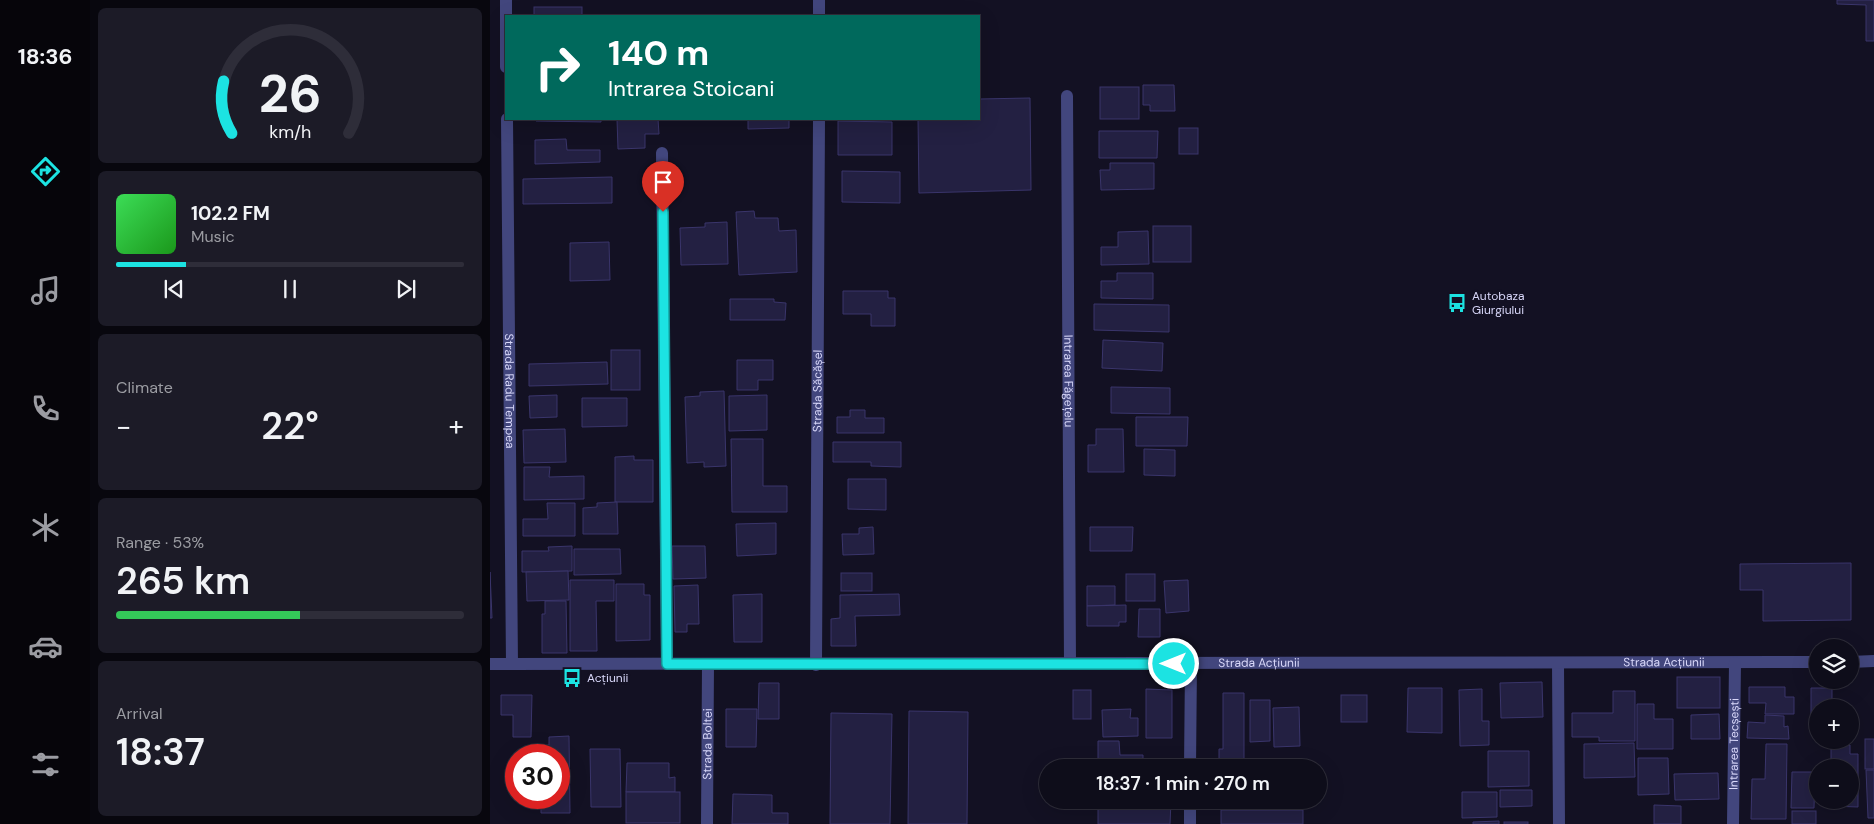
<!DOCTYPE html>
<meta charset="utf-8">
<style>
body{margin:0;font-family:"DM Sans",sans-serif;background:#1c1b27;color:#f1f3f6;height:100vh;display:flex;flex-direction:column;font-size:19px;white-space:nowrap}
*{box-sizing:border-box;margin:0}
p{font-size:16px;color:#9b9ca2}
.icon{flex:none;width:28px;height:28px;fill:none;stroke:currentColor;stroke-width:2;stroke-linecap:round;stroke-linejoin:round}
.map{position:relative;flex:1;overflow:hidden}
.sheet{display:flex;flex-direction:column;gap:8px;padding:8px;background:#08070e;width:400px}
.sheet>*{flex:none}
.banner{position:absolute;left:15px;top:15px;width:475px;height:105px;border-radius:0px;box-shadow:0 5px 20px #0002,0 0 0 1px #2e2d39;background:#00695c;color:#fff;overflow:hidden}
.fabs{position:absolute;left:1319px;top:639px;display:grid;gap:10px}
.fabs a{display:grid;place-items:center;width:50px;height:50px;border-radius:50%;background:#0e0d1a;box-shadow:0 5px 20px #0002,0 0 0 1px #2e2d39;font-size:25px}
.speed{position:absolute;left:15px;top:744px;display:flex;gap:10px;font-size:25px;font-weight:700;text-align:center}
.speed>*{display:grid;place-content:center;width:65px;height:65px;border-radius:50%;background:#0e0d1a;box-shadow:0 5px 20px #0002,0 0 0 1px #2e2d39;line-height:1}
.speed .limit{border:8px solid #d22;background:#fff;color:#111}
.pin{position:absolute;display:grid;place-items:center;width:42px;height:42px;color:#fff;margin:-51px -21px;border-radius:50% 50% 50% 0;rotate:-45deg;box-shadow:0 0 5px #0007}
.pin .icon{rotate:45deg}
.me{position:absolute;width:55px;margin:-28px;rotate:270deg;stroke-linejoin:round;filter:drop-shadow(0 0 4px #0008)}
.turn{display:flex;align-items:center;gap:18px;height:105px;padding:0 20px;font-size:22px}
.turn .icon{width:65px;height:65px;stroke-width:2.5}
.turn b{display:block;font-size:35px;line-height:42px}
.big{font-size:38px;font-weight:600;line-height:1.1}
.sheet .card{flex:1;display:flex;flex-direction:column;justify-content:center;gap:8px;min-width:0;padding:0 18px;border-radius:8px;background:#1c1b27}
.sheet .dial{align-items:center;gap:0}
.dial svg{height:130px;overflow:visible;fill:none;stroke:#2e2d39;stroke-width:7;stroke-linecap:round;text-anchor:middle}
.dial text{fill:#f1f3f6;stroke:none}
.song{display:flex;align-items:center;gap:15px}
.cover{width:60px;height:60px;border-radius:8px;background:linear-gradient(135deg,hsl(130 70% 55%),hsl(120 70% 35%))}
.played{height:5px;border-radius:2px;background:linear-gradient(90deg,#1ce3e2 20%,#2e2d39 20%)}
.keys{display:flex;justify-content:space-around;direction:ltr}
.heat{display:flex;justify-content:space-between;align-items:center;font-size:28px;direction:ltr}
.charge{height:8px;border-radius:4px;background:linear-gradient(90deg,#34c759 53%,#2e2d39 0)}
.trip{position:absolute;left:549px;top:759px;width:288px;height:50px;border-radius:25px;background:#0e0d1a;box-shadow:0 5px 20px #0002,0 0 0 1px #2e2d39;font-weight:600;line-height:50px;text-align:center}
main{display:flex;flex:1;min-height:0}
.tab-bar{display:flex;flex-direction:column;width:90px;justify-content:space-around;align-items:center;background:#06050a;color:#9b9ca2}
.tab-bar .icon{width:35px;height:35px}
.tab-bar .on{color:#1ce3e2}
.tab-bar b{font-size:22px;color:#f1f3f6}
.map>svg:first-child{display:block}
.building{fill:#232042;stroke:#3a356b}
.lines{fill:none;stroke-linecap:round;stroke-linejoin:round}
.minor{stroke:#42467d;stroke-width:12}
.route-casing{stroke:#129493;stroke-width:12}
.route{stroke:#1ce3e2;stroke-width:9}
.labels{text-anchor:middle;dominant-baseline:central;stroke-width:5;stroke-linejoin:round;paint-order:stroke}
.poi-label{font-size:12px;fill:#d9d8fa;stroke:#131123;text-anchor:start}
.street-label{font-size:12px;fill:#d9d8fa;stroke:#131123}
</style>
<main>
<nav class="tab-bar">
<b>18:36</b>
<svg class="icon on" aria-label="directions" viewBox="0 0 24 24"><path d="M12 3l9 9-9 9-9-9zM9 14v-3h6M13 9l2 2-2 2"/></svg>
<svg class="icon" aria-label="music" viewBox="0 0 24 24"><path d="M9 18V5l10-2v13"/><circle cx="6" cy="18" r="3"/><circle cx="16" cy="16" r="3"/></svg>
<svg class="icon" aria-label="phone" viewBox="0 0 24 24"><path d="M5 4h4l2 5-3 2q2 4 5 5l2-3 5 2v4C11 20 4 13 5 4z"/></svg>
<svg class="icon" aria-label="climate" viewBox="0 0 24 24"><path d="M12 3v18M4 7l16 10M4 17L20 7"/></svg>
<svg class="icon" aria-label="car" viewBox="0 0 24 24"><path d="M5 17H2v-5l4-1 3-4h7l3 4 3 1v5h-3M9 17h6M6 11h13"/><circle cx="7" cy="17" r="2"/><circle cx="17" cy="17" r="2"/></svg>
<svg class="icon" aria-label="filters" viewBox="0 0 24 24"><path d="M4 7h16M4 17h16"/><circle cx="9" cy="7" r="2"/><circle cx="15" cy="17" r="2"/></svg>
</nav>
<section class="sheet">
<div class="card dial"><svg viewBox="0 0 100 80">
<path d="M14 69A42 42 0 1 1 86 69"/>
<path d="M14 69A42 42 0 0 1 9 37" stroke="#1ce3e2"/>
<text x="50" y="56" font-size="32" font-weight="700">26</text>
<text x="50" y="72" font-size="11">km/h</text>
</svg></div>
<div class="card">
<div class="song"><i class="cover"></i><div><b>102.2 FM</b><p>Music</p></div></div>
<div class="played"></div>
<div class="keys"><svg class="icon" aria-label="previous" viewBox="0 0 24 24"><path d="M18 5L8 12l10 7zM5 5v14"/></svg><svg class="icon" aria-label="pause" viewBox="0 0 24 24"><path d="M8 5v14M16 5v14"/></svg><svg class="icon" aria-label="next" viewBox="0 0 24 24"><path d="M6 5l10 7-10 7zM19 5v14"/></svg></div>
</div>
<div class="card"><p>Climate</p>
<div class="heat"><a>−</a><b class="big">22°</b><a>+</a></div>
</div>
<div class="card"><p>Range · 53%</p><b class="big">265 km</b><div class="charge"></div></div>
<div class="card"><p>Arrival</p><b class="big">18:37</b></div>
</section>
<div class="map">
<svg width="1384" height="824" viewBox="0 0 1384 824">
<rect width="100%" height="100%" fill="#131123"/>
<g class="building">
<path d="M1347,0H1384V41H1376V5L1347,4Z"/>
<rect x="44" y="7" width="48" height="9"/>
<path d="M653,85H684L685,111H660V105H653Z"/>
<rect x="610" y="87" width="39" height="32"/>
<path d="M540,98L541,190L429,193L428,119H489V99Z"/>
<path d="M46,119H111V122L46,121Z"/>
<path d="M127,119H168L169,134H155V148L128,149Z"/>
<path d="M258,119H299V128L258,129Z"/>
<path d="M348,121L402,122V155H348Z"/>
<rect x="689" y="128" width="19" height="26"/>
<path d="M609,131H668L667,158H609Z"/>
<path d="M76,139L77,150H110V162L45,164V140Z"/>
<path d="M620,163H664V189L611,190L610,170H620Z"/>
<path d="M352,171L410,172V203L352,202Z"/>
<path d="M122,177V203L33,204V179Z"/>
<path d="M264,211L265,218H288L289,231L306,230L307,272L249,275L246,212Z"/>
<path d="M237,222L238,264L191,265L190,228L215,227V223Z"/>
<rect x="663" y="226" width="38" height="36"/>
<path d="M658,231L659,264L611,265V247H628V232Z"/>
<path d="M119,242L120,280L80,281V243Z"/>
<path d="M627,273H663V299L611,298V281H627Z"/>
<path d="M353,291H398V298H405V326H381V314H353Z"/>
<path d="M240,299H284V302L296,303L295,320H240Z"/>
<path d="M604,304L679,305V332L604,330Z"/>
<path d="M613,340L673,343L672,371L612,368Z"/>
<rect x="121" y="350" width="29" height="40"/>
<path d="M247,360H283V380H268V390H247Z"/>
<path d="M117,362L118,384L39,386V364Z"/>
<path d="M621,387L680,388V414L621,413Z"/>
<path d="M234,391L236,466L214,467V462L197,463L195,397L210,396V392Z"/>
<path d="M67,395V417L40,418L39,396Z"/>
<path d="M277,395V430L239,431V396Z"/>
<path d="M92,398H137V426L92,427Z"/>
<path d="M360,410H375V418H394V433H347V417H360Z"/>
<path d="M646,417H698L697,446H646Z"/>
<path d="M75,429L76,462L34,463L33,430Z"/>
<path d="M606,429H633L634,472H598V445H606Z"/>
<path d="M241,439H273V486H297V512H242Z"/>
<path d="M343,442H411V467L381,466V462H343Z"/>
<path d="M654,449L685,450V476L654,475Z"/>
<path d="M144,456V460H163V502H125V457Z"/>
<path d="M34,467H60L59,477L94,476V499L34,500Z"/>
<path d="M358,479H396V510L358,509Z"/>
<path d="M127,502L128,534H93V508L107,507V503Z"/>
<path d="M57,503H85V536H33V519H58Z"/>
<path d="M286,523V554L247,556L246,524Z"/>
<path d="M383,527L384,554L353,555L352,534H369V528Z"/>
<path d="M600,527H643L642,551H600Z"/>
<path d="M82,546V571L32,572V551H59L58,547Z"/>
<path d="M182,546H215L216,578L183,579Z"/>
<path d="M84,549H130L131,574L84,575Z"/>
<path d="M1361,563V620L1273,621V590H1250V564Z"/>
<path d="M78,571L79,600L37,601L36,572Z"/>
<path d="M0,572L2,618H0Z"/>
<rect x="351" y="573" width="31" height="18"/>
<rect x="636" y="574" width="29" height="27"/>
<path d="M80,580H124V601H106L107,651H80Z"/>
<path d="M698,580L699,611L676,613L674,581Z"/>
<path d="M126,584H154V595H160V640L126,641Z"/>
<path d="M208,585L209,624H197V632H185L184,586Z"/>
<path d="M597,586H625V605L597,606Z"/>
<path d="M272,594V642H244L243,595Z"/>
<path d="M409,594L410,615L365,616L366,646H341V619L350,618V595Z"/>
<path d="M55,601H76L77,653H52V614H55Z"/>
<path d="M636,605V622H629V626H597V606Z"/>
<path d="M649,609H670V637H648Z"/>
<rect x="1187" y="677" width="43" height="31"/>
<path d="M1052,682L1053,717L1011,718L1010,683Z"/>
<path d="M269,683H289V719H268Z"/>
<path d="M1259,687H1295V697H1304V714H1275L1276,703H1259Z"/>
<path d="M918,688H952V733L917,732Z"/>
<path d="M1321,688H1342V708H1328V722H1321Z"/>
<path d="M656,689L682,690V738H656Z"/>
<path d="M992,689V721H999V745L970,746L969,690Z"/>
<rect x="583" y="690" width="18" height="29"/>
<path d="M1123,691H1145V741H1109V737H1082V713H1123Z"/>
<path d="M733,693H754V765H729V749H733Z"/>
<path d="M11,695H42L41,737H23V715H11Z"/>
<rect x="851" y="695" width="26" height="27"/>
<path d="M760,700H780V741L760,742Z"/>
<path d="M1147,704H1164V719H1183V749H1147Z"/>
<path d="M809,707L810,746L784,747L783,708Z"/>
<path d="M236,709H267L266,747H236Z"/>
<path d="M641,709L640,718H648V736L613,737L612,710Z"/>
<path d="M419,711L478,712L477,824H418Z"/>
<path d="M341,713L402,714L400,824H340Z"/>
<path d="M1229,714L1230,739H1201V715Z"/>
<path d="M1275,715L1294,716V727L1298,726L1299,739L1257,738L1258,722L1275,723Z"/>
<path d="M79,736L80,813H51V798H69V755H51V746L59,745V737Z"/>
<rect x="1375" y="739" width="9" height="30"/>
<path d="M608,741H629L630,755H653V763H683V768H608Z"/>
<path d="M1144,743L1145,777L1094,778V744Z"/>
<path d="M1276,744H1297L1296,819H1261L1262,779H1275Z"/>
<path d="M1341,745H1360V754H1368V807L1341,806V800H1360V768H1341Z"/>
<path d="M100,749H130L131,807H101Z"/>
<path d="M998,751H1039V786L998,787Z"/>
<path d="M1148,758H1178L1179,794L1148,795Z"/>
<path d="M137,763H179V778L185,777V792H136Z"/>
<path d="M1376,770H1384V818H1378Z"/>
<path d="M1302,772H1325L1324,808H1301Z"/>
<path d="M1228,773L1229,799L1185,800L1184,774Z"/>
<path d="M1010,790H1042V806L1010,807Z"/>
<rect x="136" y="792" width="54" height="31"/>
<path d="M972,792H1007V817L972,818Z"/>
<path d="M243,794L282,795V813H298V824H242Z"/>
<path d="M723,800H794V804L724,806Z"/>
<path d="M608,801H681L680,824H608Z"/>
<path d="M1164,805L1191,806V824H1164Z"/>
<rect x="731" y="810" width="82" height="14"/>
<rect x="1302" y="811" width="24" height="13"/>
<path d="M1009,821V824H983V822Z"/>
<rect x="1014" y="822" width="24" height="2"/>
</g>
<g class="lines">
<g class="minor">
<path d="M16,0V67"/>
<path d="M329,16V0"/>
<path id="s1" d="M577,96L580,664"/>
<path id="s2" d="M17,119L22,664"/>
<path d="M172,153L177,664"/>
<path d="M1360,662L1384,661"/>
<path d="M1068,663L1069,824"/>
<path id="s3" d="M0,664L1328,662"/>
<path id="s4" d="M326,665L329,119"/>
<path d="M700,768L701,664"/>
<path id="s5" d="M217,824L218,664"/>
<path d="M700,824V800"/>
<path id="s6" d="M1243,824L1245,663"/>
</g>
</g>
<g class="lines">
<g class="route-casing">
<path id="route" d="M173,212L177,664H684"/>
</g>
<use href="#route" class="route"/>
</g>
<defs>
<g id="bus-bare" transform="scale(1.5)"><path d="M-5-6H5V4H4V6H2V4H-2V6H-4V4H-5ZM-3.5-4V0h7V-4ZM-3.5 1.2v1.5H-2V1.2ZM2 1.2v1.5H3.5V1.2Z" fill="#1ce3e2" stroke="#131123" stroke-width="2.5" paint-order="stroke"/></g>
</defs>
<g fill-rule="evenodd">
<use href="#bus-bare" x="967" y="303"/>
<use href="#bus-bare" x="82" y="678"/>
</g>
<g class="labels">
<g class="poi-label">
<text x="982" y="296">Autobaza<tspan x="982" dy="14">Giurgiului</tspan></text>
<text x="97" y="678">Acțiunii</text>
</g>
<g class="street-label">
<text stroke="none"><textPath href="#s1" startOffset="285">Intrarea Făgețelu</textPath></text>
<text stroke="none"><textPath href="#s2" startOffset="272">Strada Radu Tempea</textPath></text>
<text stroke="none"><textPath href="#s4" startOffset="274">Strada Săcășel</textPath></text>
<text stroke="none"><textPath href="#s3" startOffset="1174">Strada Acțiunii</textPath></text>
<text stroke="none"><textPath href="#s3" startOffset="769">Strada Acțiunii</textPath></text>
<text stroke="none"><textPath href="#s6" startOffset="80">Intrarea Tecșești</textPath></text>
<text stroke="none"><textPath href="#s5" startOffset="80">Strada Boltei</textPath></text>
</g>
</g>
</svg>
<div class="fabs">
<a><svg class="icon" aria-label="layers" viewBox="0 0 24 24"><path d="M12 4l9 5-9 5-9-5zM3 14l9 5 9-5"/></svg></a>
<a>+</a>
<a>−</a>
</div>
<div class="speed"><div class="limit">30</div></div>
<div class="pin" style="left:173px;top:212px;background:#d93025"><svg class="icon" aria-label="arrive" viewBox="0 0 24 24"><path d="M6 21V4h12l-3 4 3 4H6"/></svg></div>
<svg class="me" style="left:684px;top:664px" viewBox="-20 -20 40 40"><circle r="17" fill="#1ce3e2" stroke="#fff" stroke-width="3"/><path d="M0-11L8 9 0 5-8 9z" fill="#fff"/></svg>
<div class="trip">18:37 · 1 min · 270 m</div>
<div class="banner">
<div class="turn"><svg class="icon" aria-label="right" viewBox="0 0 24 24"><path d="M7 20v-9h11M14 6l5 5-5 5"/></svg><div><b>140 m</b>Intrarea Stoicani</div></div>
</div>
</div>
</main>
